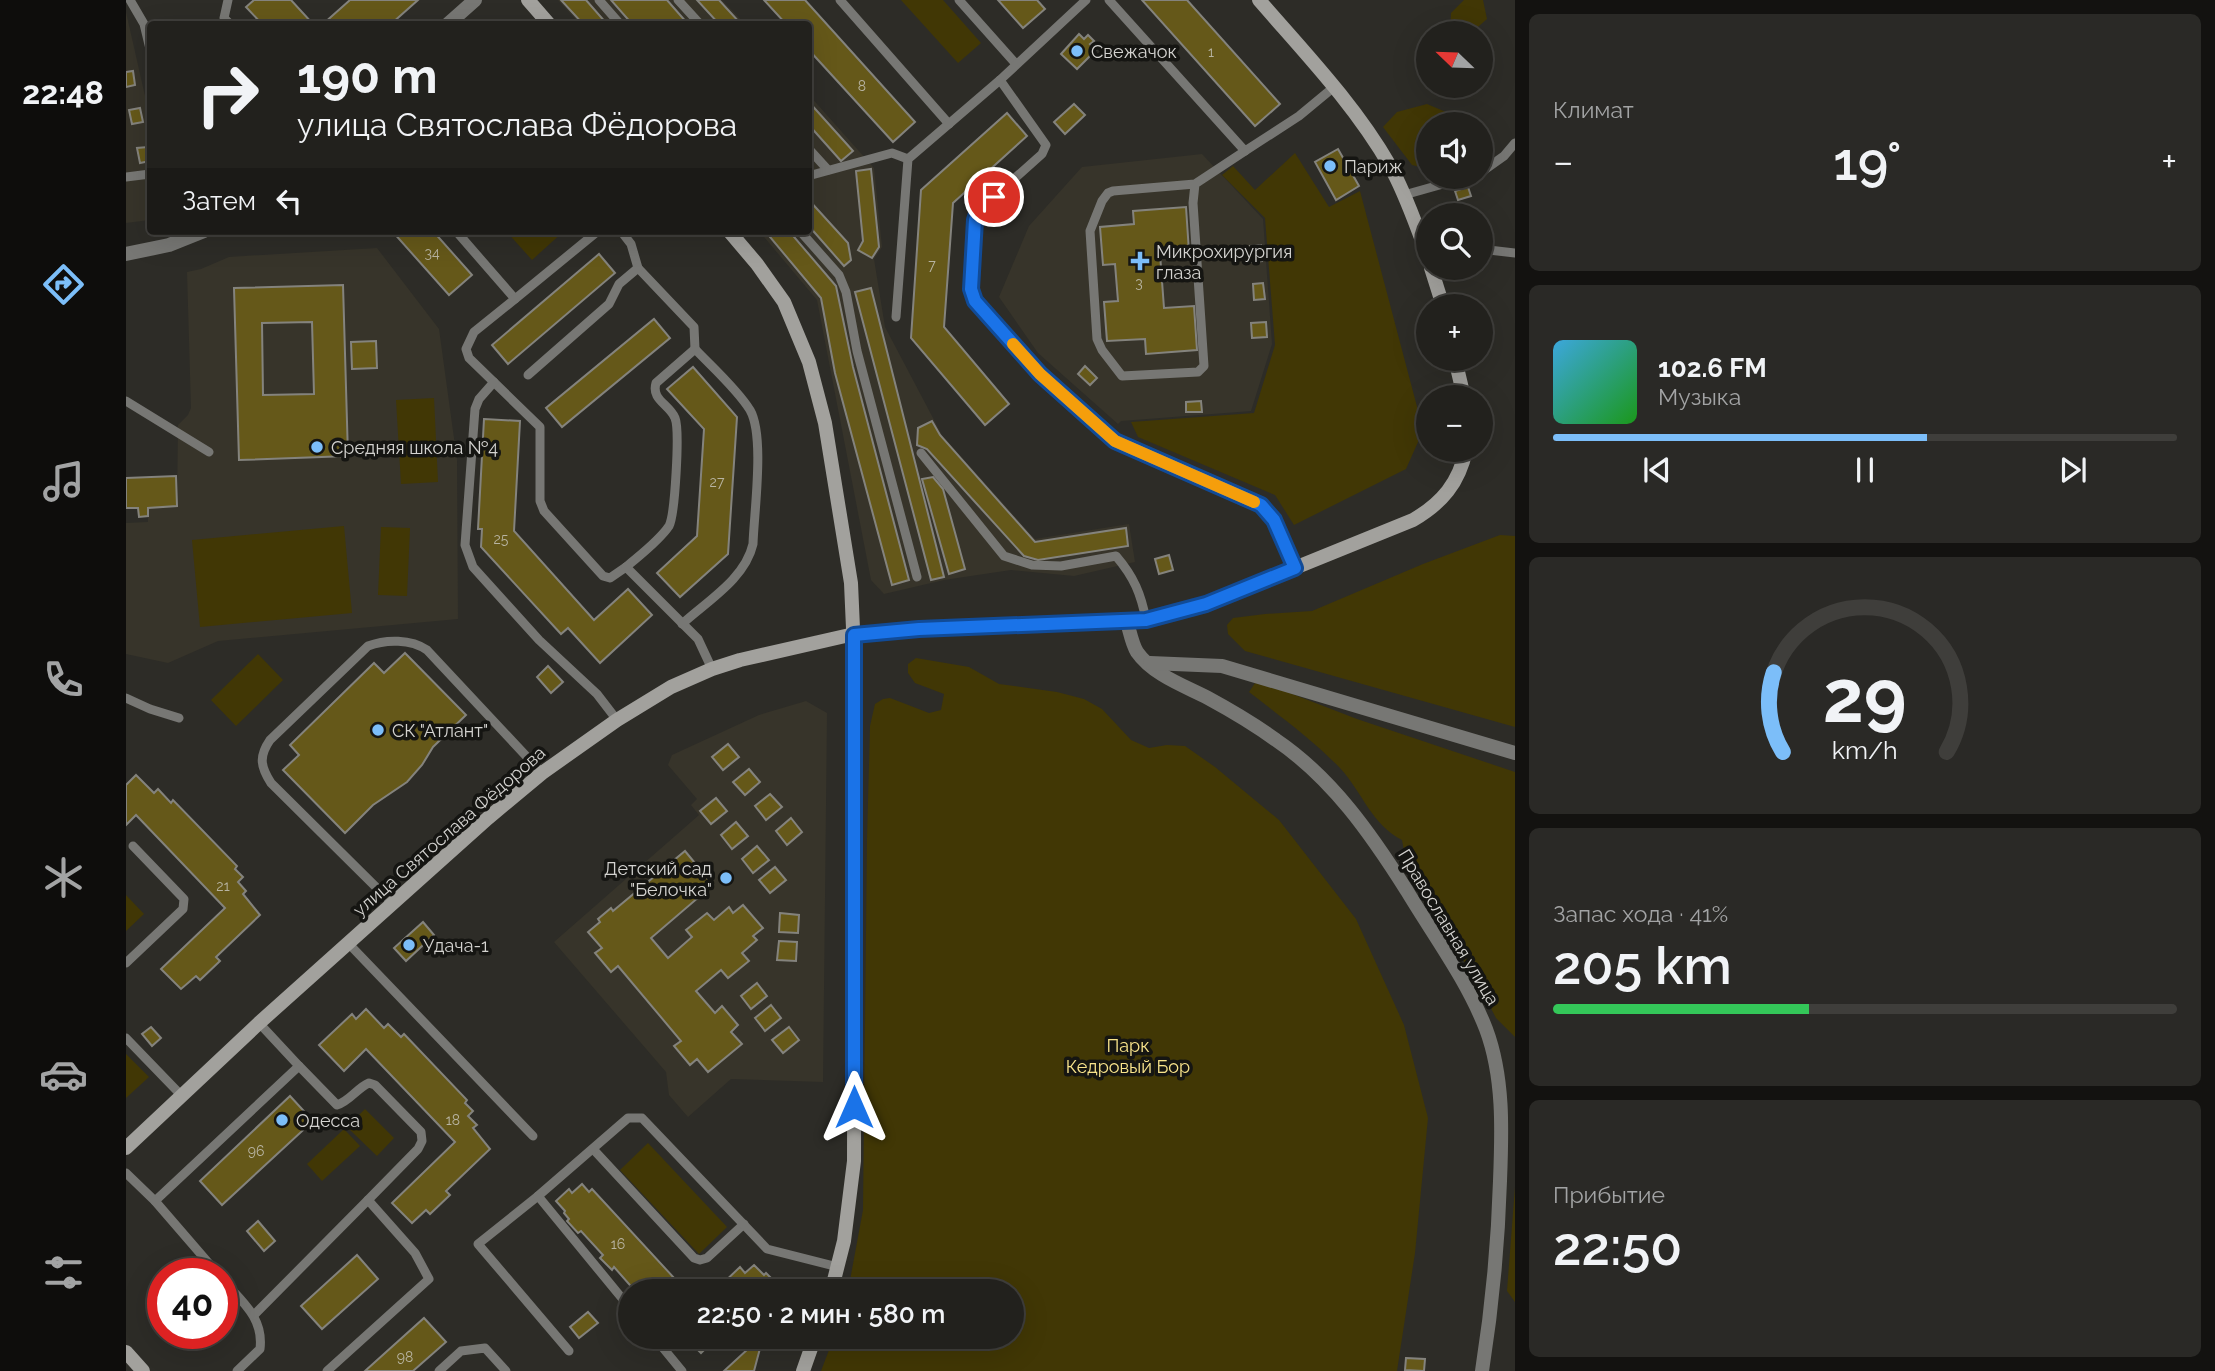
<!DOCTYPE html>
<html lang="ru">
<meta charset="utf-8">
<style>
body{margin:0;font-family:Raleway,sans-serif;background:#2a2926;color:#f1f3f6;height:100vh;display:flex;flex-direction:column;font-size:26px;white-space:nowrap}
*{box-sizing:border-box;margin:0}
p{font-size:23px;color:#a2a3a4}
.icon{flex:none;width:38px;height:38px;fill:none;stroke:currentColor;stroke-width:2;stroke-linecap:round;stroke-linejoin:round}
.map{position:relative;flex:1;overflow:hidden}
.sheet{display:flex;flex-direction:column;gap:14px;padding:14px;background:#131210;width:700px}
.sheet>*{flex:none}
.banner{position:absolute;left:21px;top:21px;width:665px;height:214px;border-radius:7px;box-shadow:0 7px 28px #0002,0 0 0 2px #3f3e3b;background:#22211d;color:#f1f3f6;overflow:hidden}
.needle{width:46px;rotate:293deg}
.tools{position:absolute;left:1290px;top:21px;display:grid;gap:14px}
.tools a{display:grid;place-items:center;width:77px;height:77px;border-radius:50%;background:#22211d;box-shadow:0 7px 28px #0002,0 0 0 2px #3f3e3b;font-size:35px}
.speed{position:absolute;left:21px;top:1258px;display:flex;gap:14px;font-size:35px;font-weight:700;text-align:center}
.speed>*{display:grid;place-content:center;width:91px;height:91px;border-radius:50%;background:#22211d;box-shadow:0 7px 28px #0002,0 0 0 2px #3f3e3b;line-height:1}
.speed .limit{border:10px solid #d22;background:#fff;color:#111}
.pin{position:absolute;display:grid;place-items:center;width:60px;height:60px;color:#fff;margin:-30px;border:4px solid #fff;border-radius:50%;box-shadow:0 2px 7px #0007}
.me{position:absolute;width:77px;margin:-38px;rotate:0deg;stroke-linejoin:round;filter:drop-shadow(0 0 5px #0008)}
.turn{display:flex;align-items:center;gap:24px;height:147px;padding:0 35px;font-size:32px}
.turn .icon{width:91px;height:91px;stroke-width:2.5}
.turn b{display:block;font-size:49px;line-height:60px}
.then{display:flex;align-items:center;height:66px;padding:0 35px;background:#0003;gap:14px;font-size:26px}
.big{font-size:52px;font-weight:600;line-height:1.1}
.sheet .widget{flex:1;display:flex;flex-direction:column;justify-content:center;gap:10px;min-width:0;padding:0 24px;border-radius:10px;background:#2a2926}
.sheet .dial{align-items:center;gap:0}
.dial svg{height:182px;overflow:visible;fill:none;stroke:#3f3e3b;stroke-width:7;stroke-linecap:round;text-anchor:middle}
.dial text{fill:#f1f3f6;stroke:none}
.song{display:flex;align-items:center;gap:21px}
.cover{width:84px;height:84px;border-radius:10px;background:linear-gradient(135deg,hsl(200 70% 55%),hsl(120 70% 35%))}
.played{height:7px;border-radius:4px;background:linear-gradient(90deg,#7cbef9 60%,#3f3e3b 60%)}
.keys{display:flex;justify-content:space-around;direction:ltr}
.heat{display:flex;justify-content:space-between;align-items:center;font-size:38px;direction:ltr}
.charge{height:10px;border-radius:5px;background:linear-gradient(90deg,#34c759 41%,#3f3e3b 0)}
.trip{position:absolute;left:492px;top:1279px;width:406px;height:70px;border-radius:35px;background:#22211d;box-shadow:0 7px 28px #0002,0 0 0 2px #3f3e3b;font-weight:600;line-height:70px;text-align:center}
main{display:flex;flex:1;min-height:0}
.tabs{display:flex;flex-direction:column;width:126px;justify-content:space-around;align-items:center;background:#0e0d0c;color:#a2a3a4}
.tabs .icon{width:49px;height:49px}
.tabs .current{color:#7cbef9}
.tabs b{font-size:32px;color:#f1f3f6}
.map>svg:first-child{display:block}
.built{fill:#37342a}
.green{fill:#413705}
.building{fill:#655819;stroke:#84837d;stroke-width:2;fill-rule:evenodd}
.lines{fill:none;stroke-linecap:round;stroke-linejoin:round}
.lane{stroke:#777774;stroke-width:9}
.street{stroke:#777774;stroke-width:14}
.secondary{stroke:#a2a19d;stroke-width:14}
.route-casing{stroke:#114b97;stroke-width:18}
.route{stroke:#1a73e8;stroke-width:12}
.slow{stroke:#f59e0b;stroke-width:12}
.poi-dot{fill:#7cbef9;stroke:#151512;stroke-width:2.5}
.labels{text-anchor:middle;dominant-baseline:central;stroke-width:7;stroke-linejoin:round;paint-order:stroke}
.number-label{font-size:14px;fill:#b8b4a2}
.poi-label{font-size:18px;fill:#d4d3d0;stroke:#151512;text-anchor:start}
.street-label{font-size:18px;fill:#d4d3d0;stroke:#151512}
.park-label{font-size:18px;fill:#f9e48b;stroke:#151512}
</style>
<main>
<nav class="tabs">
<b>22:48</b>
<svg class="icon current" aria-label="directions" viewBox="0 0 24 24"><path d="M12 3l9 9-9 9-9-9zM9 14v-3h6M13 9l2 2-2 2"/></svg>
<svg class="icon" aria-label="music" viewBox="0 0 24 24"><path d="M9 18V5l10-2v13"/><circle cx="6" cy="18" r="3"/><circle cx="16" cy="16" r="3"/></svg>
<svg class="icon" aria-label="phone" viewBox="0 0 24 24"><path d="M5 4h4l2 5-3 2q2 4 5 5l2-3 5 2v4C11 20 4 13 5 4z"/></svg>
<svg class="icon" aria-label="climate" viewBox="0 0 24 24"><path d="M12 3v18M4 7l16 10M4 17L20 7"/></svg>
<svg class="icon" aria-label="car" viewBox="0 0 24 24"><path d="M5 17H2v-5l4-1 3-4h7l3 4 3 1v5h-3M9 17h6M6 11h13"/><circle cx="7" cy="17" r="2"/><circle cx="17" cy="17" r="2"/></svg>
<svg class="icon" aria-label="filters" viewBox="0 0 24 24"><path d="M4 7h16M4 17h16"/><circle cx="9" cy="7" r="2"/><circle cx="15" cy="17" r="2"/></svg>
</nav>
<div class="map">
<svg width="1389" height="1371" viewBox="0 0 1389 1371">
<rect width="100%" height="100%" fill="#2d2c27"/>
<g class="built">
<path d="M432,0H596L619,24H454Z"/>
<path d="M0,12L24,118V220L0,223Z"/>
<path d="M683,95L748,168L756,247L748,259L759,327L816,435L909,539L1003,524L1009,562L948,576L885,570L818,580L758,594L745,580L691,300L633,231H682Z"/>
<path d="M1076,154L1137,219L1146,344L1125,411L995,421L992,424L912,353L873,297L903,226L956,167Z"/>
<path d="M251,248L313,329L331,460L332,619L92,641L42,663L0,654V523L22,522V508L51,506L52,425L62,415L65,408L61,272L75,269L103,257Z"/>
<path d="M680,701L701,713L697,1082L605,1079L562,1117L543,1095L540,1072L428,942L573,815L565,805L571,799L542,765L546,755L633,715Z"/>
</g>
<g class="green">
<path d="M775,0H817L855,43L832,63Z"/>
<path d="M1338,0H1357L1361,19L1345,33H1324L1325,13Z"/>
<path d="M1301,104L1327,115L1328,124H1302L1300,149L1302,169L1286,165L1257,127L1271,112Z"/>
<path d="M1169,153L1203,207L1234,191L1294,418L1292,442L1280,469L1168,525L1149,495L1012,437L1005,422L1128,413L1149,345L1139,218L1096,175L1107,166L1129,190Z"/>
<path d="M380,231H438L406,260Z"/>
<path d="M308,398L312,482L275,484L270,400Z"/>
<path d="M218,526L226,613L74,627L66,540Z"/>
<path d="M255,527L284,528L281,596L252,595Z"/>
<path d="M1374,535L1389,536V727L1119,651L1102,634L1101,625L1107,618L1139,614L1186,611L1297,564Z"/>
<path d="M132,654L157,680L110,726L85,700Z"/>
<path d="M790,658L843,667L873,684L931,692L958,699L976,709L1005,740L1023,748L1041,745L1059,746L1089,767L1153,820L1230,919L1278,1025L1302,1118L1289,1253L1271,1371H695L708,1337H886V1292L722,1291L737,1210L741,839L744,726L749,704L757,699L764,698L803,713L815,710L818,694L789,683L782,673V664Z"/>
<path d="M1129,683L1161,692L1231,719L1389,772V1037L1370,1018L1349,978L1295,897L1280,861L1276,840C1246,825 1236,792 1214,768C1187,740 1154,716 1123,692Z"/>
<path d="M0,895L18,914L0,931Z"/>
<path d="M0,1054L23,1077L0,1098Z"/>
<path d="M239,1109L268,1138L251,1156L221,1127Z"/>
<path d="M218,1129L234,1146L196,1181L181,1164Z"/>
<path d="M522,1143L601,1227L573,1254L494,1170Z"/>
<path d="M1389,1187V1302L1381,1291Z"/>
</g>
<g class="building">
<path d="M128,0H165L187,24H136L120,7Z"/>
<path d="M224,0H292L265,24H197Z"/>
<path d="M435,0H460L481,24H457Z"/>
<path d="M485,0H541L562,24H506Z"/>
<path d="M571,0H593L615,24H593Z"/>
<path d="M638,0H679L789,122L767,142L682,49V24H660Z"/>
<path d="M872,0H911L919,9L897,28Z"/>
<path d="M1016,0H1061L1154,104L1129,126Z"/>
<path d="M953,34L958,39L962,35L968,41L964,44L970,50L951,69L935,54Z"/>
<path d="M7,71L9,85L0,87V72Z"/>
<path d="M682,101L727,151L715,161L682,124Z"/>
<path d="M948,104L959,115L939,134L928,122Z"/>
<path d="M14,108L17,122L6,124L3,110Z"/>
<path d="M881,113L901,136L827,203L818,327L883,404L859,425L785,338L795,190Z"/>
<path d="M22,147L24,161L14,163L11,148Z"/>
<path d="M1212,149L1233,186L1210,200L1189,162Z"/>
<path d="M745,169L753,247L746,258L732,250L737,241L730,171Z"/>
<path d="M1342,187L1345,196L1332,200L1329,191Z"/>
<path d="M682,199L722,243L725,260L718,266L682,225Z"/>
<path d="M1060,207L1063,252L1034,254L1038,308L1068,306L1071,350L1020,354L1019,339L981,341L978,302L992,301L989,264L977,265L974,227L1008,224L1007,211Z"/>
<path d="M266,231H307L346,275L323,295Z"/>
<path d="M639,231H663L710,286L727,367L783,580L766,585L709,373L695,298Z"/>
<path d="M1135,245L1136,261L1125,262L1124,246Z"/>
<path d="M473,254L489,273L382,364L366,345Z"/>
<path d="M1137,283L1139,299L1128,300L1127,284Z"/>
<path d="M217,285L222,456L113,460L108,288ZM186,322L188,394L137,395L136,323Z"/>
<path d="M745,288L818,577L805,580L729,292Z"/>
<path d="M528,319L544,338L436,427L420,408Z"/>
<path d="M1140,322L1141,337L1126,338L1125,323Z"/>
<path d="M250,341L251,368L226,369L225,342Z"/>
<path d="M959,366L971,378L964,385L952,374Z"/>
<path d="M567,367L611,417L602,554L554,597L531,573L571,536L578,429L541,389Z"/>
<path d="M1075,401L1076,412H1060V402Z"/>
<path d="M358,419L394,421L388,531L468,620L502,589L526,615L474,663L442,628L435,634L355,547L356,529H352Z"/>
<path d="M806,421L814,435L909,542L1000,528L1002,546L912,560L898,556L801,449L791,445L792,428Z"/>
<path d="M50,476L51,506L22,508V516L13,517L12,508H0V478Z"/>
<path d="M807,477L817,489L839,569L823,574L796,479Z"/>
<path d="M1043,555L1047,570L1033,574L1029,559Z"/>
<path d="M279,653L340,715L307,747L296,765L281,782L247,805L219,833L157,770L173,755L164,745L248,663L258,673Z"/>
<path d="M422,666L437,682L425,693L411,677Z"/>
<path d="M602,744L613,757L597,770L586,757Z"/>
<path d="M623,769L634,782L619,795L607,782Z"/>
<path d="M10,775L28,793L32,789L45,803L47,800L111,866L109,869L117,877L112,882L120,891L117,894L134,915L90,957L94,961L74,980L70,976L55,989L35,969L99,908L10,815L0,825V785Z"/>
<path d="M644,794L656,807L640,820L629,806Z"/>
<path d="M590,798L601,811L585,824L574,811Z"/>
<path d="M665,818L676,832L661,845L650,831Z"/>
<path d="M610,822L622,836L606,849L595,835Z"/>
<path d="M631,846L643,860L627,873L616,859Z"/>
<path d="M559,851L587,885L525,938L542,958L566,937L560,930L581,913L588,920L603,907L607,913L617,905L637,928L627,936L631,940L616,953L623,961L602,978L595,970L570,991L589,1013L596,1006L612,1025L605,1032L616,1044L582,1072L571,1059L564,1065L548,1046L555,1041L492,966L485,972L469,953L476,948L462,932L474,922L472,919L485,908L487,911Z"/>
<path d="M649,867L660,880L644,893L633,880Z"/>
<path d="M654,913L673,915L672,933L653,932Z"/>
<path d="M297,922L308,935L280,961L268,948Z"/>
<path d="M653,941L671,942L670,961L651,960Z"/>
<path d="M631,983L641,996L625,1009L615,996Z"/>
<path d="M645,1005L655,1018L639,1031L629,1018Z"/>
<path d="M240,1009L258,1028L262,1024L275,1037L278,1034L341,1100L339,1103L347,1111L342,1116L351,1125L347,1128L364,1149L320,1191L324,1195L304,1214L300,1210L286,1223L266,1203L329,1142L240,1049L218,1071L193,1045L226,1014L230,1019Z"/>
<path d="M25,1027L35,1038L26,1046L16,1034Z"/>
<path d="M663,1027L673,1040L657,1053L646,1040Z"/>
<path d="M164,1096L187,1121L96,1205L74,1181Z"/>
<path d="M456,1184L463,1192L466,1189L561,1292H510L488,1267L486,1270L474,1258L477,1255L455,1231L452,1233L441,1221L443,1219L438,1213L439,1211L430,1201L443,1189L446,1193Z"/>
<path d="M132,1221L149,1241L138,1251L121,1231Z"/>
<path d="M231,1255L252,1279L196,1329L175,1306Z"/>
<path d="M628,1265L638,1275L640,1273L650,1283L642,1292H595L593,1287L614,1267L619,1273Z"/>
<path d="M462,1312L472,1323L453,1338L444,1327Z"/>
<path d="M298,1318L320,1342L287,1371H239Z"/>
<path d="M548,1337H597L584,1349L581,1347L575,1353L567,1345L563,1349L555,1340L553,1342Z"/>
<path d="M635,1337H637L628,1371H598Z"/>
<path d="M1280,1358L1299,1359L1298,1371L1279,1370Z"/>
</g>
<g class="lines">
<g class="lane">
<path d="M4,0L18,24L24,49"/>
<path d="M102,0L98,18L104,24"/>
<path d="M473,0L494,24"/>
<path d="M552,0L574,24"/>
<path d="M714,0L823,124"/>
<path d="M833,0L890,64"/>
<path d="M983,0L1119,151L1173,116L1208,87"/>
<path d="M874,80L920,145L916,154L852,211L849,220L845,289L849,301L914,374L989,441L1135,505L1148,520L1169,568"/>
<path d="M682,148L702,170"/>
<path d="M1354,173L1378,156L1389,143"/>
<path d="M682,176L766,153L782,159"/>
<path d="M0,177L24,174"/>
<path d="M1069,184L1067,203L1078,366L1072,372L996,376L976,350L971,339L964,231L976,201L982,193L987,191L1069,184L1119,151"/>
<path d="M1278,195L1342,177"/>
<path d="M330,231L389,299L472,231"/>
<path d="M674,231L713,275L720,292L731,351L791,577"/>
<path d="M498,235L505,244L512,268L568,327L569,349"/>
<path d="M1354,249L1389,253"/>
<path d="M389,299L348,332L340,349L343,358L414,427V501L418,511L477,576L484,578L500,567L572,639L586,669"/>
<path d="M770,317L782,159L874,80L960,0"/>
<path d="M402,375L483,304L493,284L512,268"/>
<path d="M368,382L353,399L349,409L339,545L347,567L413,640L471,694L491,720"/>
<path d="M0,401L83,452"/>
<path d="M795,453L878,556L906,565L935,566L990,556C1008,577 1015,594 1020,620"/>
<path d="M500,567C514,555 533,541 543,526C549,515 554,430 549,418C543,404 525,400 530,383L569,349C586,367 611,389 624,410C639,436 628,512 627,544C619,579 581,601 556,624"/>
<path d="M0,698L24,709L53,718"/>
<path d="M266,903L145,783C134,766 133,756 144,740L242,646C260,639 285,639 301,650L416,773"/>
<path d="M222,943L407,1136"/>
<path d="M0,963L57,909L58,899L7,846"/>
<path d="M0,1038L55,1095"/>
<path d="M173,1066L211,1105C224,1101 231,1088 243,1083L249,1085L295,1132L296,1141L292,1149L242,1200L289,1253L303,1279L201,1371"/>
<path d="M467,1149L568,1258L574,1260L581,1258L618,1224"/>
<path d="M0,1173L29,1201L173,1066L133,1023"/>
<path d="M412,1196L352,1244L443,1351"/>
<path d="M29,1201L92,1274"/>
<path d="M96,1279C115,1301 138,1317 134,1349L111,1371"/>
<path d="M504,1308L412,1196L502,1118H516L641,1249L712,1267"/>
<path d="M128,1315L242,1200"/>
<path d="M528,1337L556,1371"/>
<path d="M313,1371L335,1351L359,1348L380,1371"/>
</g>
<g class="street">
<path d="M322,24L349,0"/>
<path d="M0,254L43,245L78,231"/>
<path d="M1001,622C1004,632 1006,644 1011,652C1027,675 1059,686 1082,698C1106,711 1128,724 1150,740C1206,778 1245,834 1281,891C1308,936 1341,980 1360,1029C1378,1077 1376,1131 1374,1181C1372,1245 1366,1308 1356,1371"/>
<path d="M1024,663L1096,666L1389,753"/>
</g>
<g class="secondary">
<path d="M402,0L423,24"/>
<path d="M1133,0C1179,53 1229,105 1264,166C1280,194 1290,226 1302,256"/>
<path d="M603,231L631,264L658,302L683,362L699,423L725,583L729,674L728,1161L718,1241L705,1292"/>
<path d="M1305,268L1317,306"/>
<path d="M1329,359L1338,397"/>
<path d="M0,1148L133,1023L362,818L416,773L491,720L545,687L586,669L614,660L728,634L793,629L1001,622L1028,618L1080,604L1287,520C1316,503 1333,483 1340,450"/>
<path d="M0,1352L17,1371"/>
<path d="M677,1371L689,1337"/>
</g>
</g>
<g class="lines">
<g class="route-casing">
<path id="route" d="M728,1107V635L793,629L1020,620L1080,604L1169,568L1148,520L1135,505L989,441L914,374L849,301L845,289L849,220L852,211L868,197"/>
</g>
<use href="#route" class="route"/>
<path class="slow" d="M887,344L914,374L989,441L1128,502"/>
</g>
<g class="poi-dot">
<circle cx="951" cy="51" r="7"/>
<circle cx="1204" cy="166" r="7"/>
<path d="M1010.5 250.5h7v7h7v7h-7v7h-7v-7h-7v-7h7z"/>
<circle cx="191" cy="447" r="7"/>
<circle cx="252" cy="730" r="7"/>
<circle cx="600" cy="878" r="7"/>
<circle cx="283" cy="945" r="7"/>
<circle cx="156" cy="1120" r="7"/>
</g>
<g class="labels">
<g class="number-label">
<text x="1085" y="52">1</text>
<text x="736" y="86">8</text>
<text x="306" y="253">34</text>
<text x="806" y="265">7</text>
<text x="1013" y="283">3</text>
<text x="591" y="482">27</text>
<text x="375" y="539">25</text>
<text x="97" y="886">21</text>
<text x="327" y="1120">18</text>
<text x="130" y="1151">96</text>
<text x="492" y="1244">16</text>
<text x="279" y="1357">98</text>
</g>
<g class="poi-label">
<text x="965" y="51">Свежачок</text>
<text x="1218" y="166">Париж</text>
<text x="1030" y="251">Микрохирургия<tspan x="1030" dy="21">глаза</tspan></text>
<text x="205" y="447">Средняя школа №4</text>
<text x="266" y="730">СК "Атлант"</text>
<text x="586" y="868" text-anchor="end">Детский сад<tspan x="586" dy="21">"Белочка"</tspan></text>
<text x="297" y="945">Удача-1</text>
<text x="170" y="1120">Одесса</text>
</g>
<g class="street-label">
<text transform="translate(323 831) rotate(-41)">улица Святослава Фёдорова</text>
<text transform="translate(1323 927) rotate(59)">Православная улица</text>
</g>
<g class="park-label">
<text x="1002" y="1045">Парк<tspan x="1002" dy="21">Кедровый Бор</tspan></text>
</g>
</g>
</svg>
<div class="tools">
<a><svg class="needle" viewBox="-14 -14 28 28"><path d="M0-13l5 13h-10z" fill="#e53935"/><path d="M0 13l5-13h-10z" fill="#a2a3a4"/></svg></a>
<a><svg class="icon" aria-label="sound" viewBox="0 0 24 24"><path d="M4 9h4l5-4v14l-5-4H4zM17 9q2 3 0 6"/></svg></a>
<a><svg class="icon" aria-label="search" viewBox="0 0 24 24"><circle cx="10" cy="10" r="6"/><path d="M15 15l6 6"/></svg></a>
<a>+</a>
<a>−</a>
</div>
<div class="speed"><div class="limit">40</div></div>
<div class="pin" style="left:868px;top:197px;background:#d93025"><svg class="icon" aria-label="arrive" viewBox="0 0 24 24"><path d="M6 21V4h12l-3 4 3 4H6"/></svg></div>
<svg class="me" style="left:728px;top:1107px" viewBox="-20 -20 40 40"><path d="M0-17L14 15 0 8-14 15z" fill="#1a73e8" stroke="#fff" stroke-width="4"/></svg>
<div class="trip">22:50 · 2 мин · 580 m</div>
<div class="banner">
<div class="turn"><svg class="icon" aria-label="right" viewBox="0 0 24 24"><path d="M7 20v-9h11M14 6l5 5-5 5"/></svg><div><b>190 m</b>улица Святослава Фёдорова</div></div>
<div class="then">Затем<svg class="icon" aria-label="left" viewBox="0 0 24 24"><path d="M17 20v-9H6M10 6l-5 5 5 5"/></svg></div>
</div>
</div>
<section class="sheet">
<div class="widget"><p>Климат</p>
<div class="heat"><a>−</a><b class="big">19°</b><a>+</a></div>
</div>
<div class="widget">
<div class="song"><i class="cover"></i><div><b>102.6 FM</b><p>Музыка</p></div></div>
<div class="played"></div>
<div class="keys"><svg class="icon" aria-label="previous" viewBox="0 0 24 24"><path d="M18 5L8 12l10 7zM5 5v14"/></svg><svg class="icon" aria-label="pause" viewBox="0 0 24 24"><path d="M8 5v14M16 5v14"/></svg><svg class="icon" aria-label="next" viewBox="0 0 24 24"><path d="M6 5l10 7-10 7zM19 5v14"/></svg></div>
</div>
<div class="widget dial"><svg viewBox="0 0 100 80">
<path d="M14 69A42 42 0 1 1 86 69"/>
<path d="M14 69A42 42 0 0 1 10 34" stroke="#7cbef9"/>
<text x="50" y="56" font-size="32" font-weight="700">29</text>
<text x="50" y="72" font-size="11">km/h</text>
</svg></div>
<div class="widget"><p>Запас хода · 41%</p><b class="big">205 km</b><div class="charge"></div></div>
<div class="widget"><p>Прибытие</p><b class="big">22:50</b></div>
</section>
</main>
